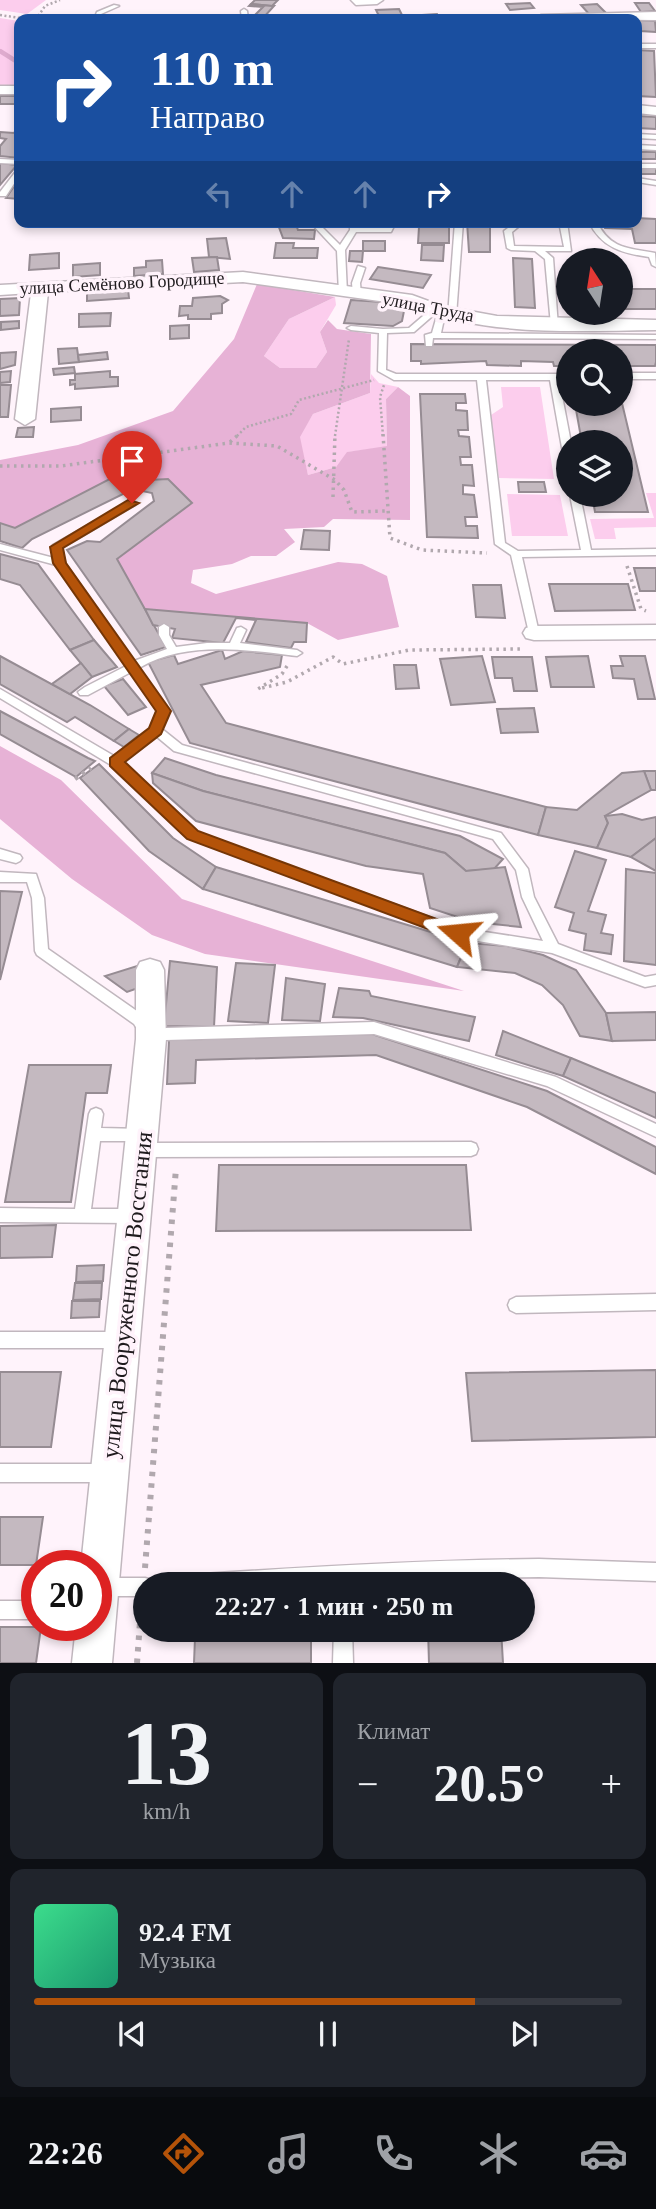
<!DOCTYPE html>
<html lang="ru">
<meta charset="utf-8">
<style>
body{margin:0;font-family:Georgia,serif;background:#20242c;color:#f1f3f6;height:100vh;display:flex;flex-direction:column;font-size:26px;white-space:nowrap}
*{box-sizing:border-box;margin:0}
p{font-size:23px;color:#9ea1a6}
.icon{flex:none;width:38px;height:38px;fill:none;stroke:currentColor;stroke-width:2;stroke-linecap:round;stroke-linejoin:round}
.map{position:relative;height:1663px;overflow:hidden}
.drawer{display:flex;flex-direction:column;gap:10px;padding:10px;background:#0d0f14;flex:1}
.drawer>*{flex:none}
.guide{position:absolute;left:14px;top:14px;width:628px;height:214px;border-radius:14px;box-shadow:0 4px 10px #0003;background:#1a4fa0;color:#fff;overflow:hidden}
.needle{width:46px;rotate:348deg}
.controls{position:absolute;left:556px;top:248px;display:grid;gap:14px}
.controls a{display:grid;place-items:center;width:77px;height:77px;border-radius:50%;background:#171b24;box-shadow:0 4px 10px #0003;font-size:35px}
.speed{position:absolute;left:21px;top:1550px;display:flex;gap:14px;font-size:35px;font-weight:700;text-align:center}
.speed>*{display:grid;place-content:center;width:91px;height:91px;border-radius:50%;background:#171b24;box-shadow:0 4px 10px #0003;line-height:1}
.speed .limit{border:10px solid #d22;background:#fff;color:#111}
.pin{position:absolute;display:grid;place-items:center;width:60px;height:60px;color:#fff;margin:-72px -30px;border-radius:50% 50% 50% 0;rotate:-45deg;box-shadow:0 0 7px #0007}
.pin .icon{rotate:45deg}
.me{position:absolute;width:77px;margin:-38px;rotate:288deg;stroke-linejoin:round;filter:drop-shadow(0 0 5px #0008)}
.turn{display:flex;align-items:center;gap:24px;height:147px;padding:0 21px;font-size:32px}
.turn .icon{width:91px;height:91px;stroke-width:2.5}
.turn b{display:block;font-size:49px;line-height:60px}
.lanes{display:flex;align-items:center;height:66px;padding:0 21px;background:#0003;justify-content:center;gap:35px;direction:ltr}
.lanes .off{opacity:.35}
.big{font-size:52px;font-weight:800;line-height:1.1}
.drawer .card{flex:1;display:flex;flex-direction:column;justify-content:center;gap:10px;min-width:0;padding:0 24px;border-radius:14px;background:#20242c}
.drawer .dial{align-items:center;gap:0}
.dial b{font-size:91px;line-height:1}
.song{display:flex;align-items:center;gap:21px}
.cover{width:84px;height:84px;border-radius:10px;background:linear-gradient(135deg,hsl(150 70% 55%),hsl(160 70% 35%))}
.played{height:7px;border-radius:4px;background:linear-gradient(90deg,#b45309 75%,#363941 75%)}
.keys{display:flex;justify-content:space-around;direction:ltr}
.heat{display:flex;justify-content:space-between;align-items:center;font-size:38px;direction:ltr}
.drawer .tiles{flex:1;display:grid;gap:10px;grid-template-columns:1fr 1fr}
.card:last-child{grid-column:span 2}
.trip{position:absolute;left:133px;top:1572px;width:402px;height:70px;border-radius:35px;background:#171b24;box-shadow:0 4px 10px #0003;font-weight:800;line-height:70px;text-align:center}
.tabs{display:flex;height:112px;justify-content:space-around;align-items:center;background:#090b0e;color:#9ea1a6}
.tabs .icon{width:49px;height:49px}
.tabs .active{color:#b45309}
.tabs b{font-size:32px;color:#f1f3f6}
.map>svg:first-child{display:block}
.green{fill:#fccded}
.forest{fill:#e7b2d6}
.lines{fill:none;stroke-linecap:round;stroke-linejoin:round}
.stream{stroke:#deabce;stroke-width:4.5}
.building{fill:#c4b9c0;stroke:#968c93;stroke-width:2}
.lane-casing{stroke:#c1b7be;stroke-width:3}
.street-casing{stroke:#c1b7be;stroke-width:3}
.path-far3{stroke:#b1a8ae;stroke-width:2.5;stroke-dasharray:2 2.5;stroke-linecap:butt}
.path-far2{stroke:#b1a8ae;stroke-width:3.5;stroke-dasharray:2.5 4.5;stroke-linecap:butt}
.path-far1{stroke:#b1a8ae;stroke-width:4.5;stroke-dasharray:3.5 5;stroke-linecap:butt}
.path{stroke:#b1a8ae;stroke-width:6;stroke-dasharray:4.5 7;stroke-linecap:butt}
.lane{fill:#fff;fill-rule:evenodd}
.street{fill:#fff;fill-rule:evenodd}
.route{fill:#b45309;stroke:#753606;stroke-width:2}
.labels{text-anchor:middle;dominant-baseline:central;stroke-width:7;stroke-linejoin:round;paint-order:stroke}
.far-street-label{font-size:18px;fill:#1f1b1e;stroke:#fff3fb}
.near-street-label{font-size:24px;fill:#1f1b1e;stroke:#fff3fb}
</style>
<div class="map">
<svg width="656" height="1663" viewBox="0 0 656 1663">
<rect width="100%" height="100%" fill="#fff3fb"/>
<g class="green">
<path d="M0,0H46L27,14L0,10Z"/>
<path d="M0,18L19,21V86L0,87Z"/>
<path d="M335,297L336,305L320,332L327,352L316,368H280L264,356L289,319Z"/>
<path d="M371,374L379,383L398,387L386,399L387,447L348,452L336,467L308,475L299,437L313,414L370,393Z"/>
<path d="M501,387H540L554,479L499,478L491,415L503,407Z"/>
<path d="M646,493H656V527L614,528L616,539H595L590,519L654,518Z"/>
<path d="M507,494L560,495L568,536H512Z"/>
</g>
<g class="forest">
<path d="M257,284L335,297L289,319L264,356L280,368H316L327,352L320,332L328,320L337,329L371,334L370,393L313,414L300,437L308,475L336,467L347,452L387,446L386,399L398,387L410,396V520L333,519L324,527L284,529L295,542L276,556H251L232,564L193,570L191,583L216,594L338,562L362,564L387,576L399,627L338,640L307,623L145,609L117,559L192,503L168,479L149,480L127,470L15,528L0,523V460L78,445L173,411L234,339Z"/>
<path d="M0,746L61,780L182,899L464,991L205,954L152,935L72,879L0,819Z"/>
</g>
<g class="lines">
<path class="stream" d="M0,51L19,63"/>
</g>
<g class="building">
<path d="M255,0H278L272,6L251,4Z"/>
<path d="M530,3L534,8L510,10L506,4Z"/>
<path d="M635,3H649L655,11L641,12Z"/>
<path d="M251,4L272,6H274L264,17L254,16L263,7L249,6Z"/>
<path d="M597,4L606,13L589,14L581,5Z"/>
<path d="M399,9L403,17L380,18L376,10Z"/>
<path d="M437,14L440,19H410L408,16Z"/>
<path d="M637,20L655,21L656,32L640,31Z"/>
<path d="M637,50L654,51L656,97L637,96Z"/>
<rect x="0" y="96" width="19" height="8"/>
<path d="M637,116L656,117V129L637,128Z"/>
<path d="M19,127V158L0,156V146L6,139L0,138V132L14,133Z"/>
<rect x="637" y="152" width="19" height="7"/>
<path d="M0,163L17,165L0,185Z"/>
<rect x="637" y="168" width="19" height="6"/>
<path d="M19,179V199L6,198Z"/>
<path d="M637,218L656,219V243H635L632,229L605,228L603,222H637Z"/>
<path d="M277,222H295L298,230H315L314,239L283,238Z"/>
<path d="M467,222H490V252H469Z"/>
<path d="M419,227H449V243H418Z"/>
<path d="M226,238L230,259L209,257L207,239Z"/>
<rect x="363" y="241" width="22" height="10"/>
<path d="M276,243H294L293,248H318L317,258H274Z"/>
<path d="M422,245H444L443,261L421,260Z"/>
<path d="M350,251H363L362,262L349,261Z"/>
<path d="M59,253V268L29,270L30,255Z"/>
<path d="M217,257L219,270L194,272L192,258Z"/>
<path d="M513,258L532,259L535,308L515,307Z"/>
<path d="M162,260L163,274L134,276V268L146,267V261Z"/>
<path d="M100,263V275L73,277V265Z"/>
<path d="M378,267L431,275L423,288L370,279Z"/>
<path d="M128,289L129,298L87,301V292Z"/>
<path d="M621,289H656V309H624Z"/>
<path d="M220,296L228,300L222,304V313L211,314V319H188V315L179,316L180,306H192L193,298Z"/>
<path d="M20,298L19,315L0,316V299Z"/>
<path d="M351,300L398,303L404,311L402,321L393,326L344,323Z"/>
<path d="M111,313L110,326L79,327V314Z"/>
<path d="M19,321V328L1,330V322Z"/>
<path d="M189,325V338L170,339V326Z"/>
<path d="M411,344L656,345V362L655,366H622L621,352H569V366H554L553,362L521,361V366L487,365L486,361L421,364V361H411Z"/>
<path d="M77,348L79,362L59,364L58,349Z"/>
<path d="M16,352L15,365L0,369V353Z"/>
<path d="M107,352L108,359L79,362L78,355Z"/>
<path d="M74,367L75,373L54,375L53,369Z"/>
<path d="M11,371L10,382L0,383V372Z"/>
<path d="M110,371V377H118V386L75,389V384L70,385V380H75V374Z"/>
<path d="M0,385H11L8,417H0Z"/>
<path d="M420,394H465L466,403H456V410L467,411L468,430H458L459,436L469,437L471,457H460L461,465H472L474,486L463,485V494L474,495L477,517H465L466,526H477L478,538L427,537Z"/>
<path d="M621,399L648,512H595L592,495H621V443H582L575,404H621Z"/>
<path d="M81,407V420L51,422V409Z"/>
<path d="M34,427L33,437H16L18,428Z"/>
<path d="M127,470L149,480L168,479L192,503L117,559L166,647L141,655L67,550L87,541L100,542L154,501L152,493L133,489L32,539L22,548L0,541V523L15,528Z"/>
<path d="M518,482H544L546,492H519Z"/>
<path d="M304,530L330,531L329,550L301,549Z"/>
<path d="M0,554L38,564L94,640L70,650L20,585L0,579Z"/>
<path d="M634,568H656V591H640Z"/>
<path d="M549,584H628L635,610L555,611Z"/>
<path d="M473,585H501L505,618L476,617Z"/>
<path d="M145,609L307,623L306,642H294L291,648L246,642L256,620L236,618L223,643L172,638L175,629L153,625Z"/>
<path d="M94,640L117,667L92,677L70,650Z"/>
<path d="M222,650L225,659L243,651L282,655L280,667L201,685L226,723L546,807L538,835L190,743L148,662L174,655L178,664Z"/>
<path d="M0,656L90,705L129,729L114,741L75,717L67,722L0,684Z"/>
<path d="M482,656L495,702L451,705L440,659Z"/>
<path d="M588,656L594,687H551L546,657Z"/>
<path d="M620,656H645L655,699H638L634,679L613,678L611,666H623Z"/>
<path d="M492,657H532L537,691H514L512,678H495Z"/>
<path d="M81,663L92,677L70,694L52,684Z"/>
<path d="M394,665H416L419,688L396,689Z"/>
<path d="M123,679L146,707L128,715L104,686Z"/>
<path d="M534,708L538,732L501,733L497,709Z"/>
<path d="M0,711L88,758L95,761L76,777L0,734Z"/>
<path d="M129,729L139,735L124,747L114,741Z"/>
<path d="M165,758L216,775L460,836L503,859L494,869L466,871L445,853L203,791L152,773Z"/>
<path d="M99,764L173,838L216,867L203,889L149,851L80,778Z"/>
<path d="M644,771H656V790H651Z"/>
<path d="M644,771L651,790L605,816L608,823L597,848L538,835L546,807L577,810L622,773Z"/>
<path d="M152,773L203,791L445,853L466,871L505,867L521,927L473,922L430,908L423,874L366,866L196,821L153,783Z"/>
<path d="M622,814L642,820L656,817V838L631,857L597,848L608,823L605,816Z"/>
<path d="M656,838V871L631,857Z"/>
<path d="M575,851L606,860L588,911L606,915L601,933L613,935L611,954L584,950L586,934L569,930L574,913L555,907Z"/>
<path d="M216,867L467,943L457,967L203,889Z"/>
<path d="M626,869L656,873V965L624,961Z"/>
<path d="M0,891L22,892L0,980Z"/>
<path d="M467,943L507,946L543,955L576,970L606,1013L612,1041L580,1036L563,1005L542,985L515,973L457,967Z"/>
<path d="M170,961L217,967L214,1027L164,1026Z"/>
<path d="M236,963L275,965L268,1023L228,1021Z"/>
<path d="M137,966L138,988L127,992L105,976Z"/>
<path d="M286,978L325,984L320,1021L282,1020Z"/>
<path d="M339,988L369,991L371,996L475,1017L469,1041L363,1018L333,1017Z"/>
<path d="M656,1012V1040L612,1041L606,1013Z"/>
<path d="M503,1031L571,1058L563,1076L496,1055Z"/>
<path d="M372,1034L547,1091L656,1147V1174L527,1107L376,1055L196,1060L195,1083L167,1084L169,1040Z"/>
<path d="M571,1058L656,1093V1118L563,1076Z"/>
<path d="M29,1065H111L107,1093H86L71,1202H5Z"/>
<path d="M219,1165H466L471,1230L216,1231Z"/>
<path d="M56,1225L52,1257L0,1258V1226Z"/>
<path d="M104,1265L103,1281L76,1282L77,1266Z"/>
<path d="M75,1283H102L101,1299L73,1300Z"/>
<path d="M72,1301H100L99,1317L71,1318Z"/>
<path d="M656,1370V1437L472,1441L466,1373Z"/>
<path d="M0,1372H61L51,1447H0Z"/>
<path d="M0,1517H43L36,1565H0Z"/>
<path d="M0,1627H41L36,1663H0Z"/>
<path d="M428,1629H501L503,1663H429Z"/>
<path d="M195,1638H311V1663H194Z"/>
</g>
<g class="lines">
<g class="lane-casing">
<g id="lane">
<path d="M114,5L119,6L101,14L100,19H94L97,12Z"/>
<path d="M244,9L247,11L248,19H242L241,11Z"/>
<rect x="637" y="44" width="19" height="4"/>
<path d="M637,134L656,135V139L637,138Z"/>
<path d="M637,145L656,146V150L637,149Z"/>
<path d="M0,159L19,160V164L0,163Z"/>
<rect x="637" y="164" width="19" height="4"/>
<path d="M19,169V176L6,196H0V192L17,170Z"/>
<path d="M637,178L656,181V185L637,182Z"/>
<path d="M310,222H317L340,245L350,230V222H358V228H386L389,222H396L391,232H356L345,250L347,293L343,295L339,293L337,251Z"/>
<path d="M455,222H463L456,316L452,318L448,316Z"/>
<path d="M516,222H524L512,232L514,246L564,247L559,222H567L571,251H545L553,258L558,327L551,325L545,259L535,251L511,250L507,248L504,231Z"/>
<path d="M589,222H597C610,249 628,248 655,253L656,267L652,265L649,257C622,253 602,248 589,222Z"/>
<path d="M358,266L365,268L360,283L361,295L357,297L353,295L352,283Z"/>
<path d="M430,310L437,312L414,332L387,333L386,370L396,374H569V380H559L571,443H569V462L564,459L550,380H486L505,543L518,551L581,550L570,495H580L591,550L656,549V555L522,557L539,633L538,635H530L529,633L511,555L495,544L477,380H394L378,371L379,333L351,330L347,328L351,326L383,329L409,328Z"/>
<path d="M438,312L445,314L441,333L656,335V339L433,338L432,346H426L425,335L432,333Z"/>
<rect x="621" y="373" width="35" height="6"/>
<path d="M132,500L137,503L135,505L62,548L65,563L134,661L167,649L159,635V627L164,624L169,627V635L176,647L207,643H230L237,628L241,627L246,630L240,643L297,650L302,653L297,656C245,650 186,640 139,668L169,711L162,729L182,745L501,833L528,869L534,897L558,944L645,977L656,975V985L645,987L552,953L453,937L188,838L111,765L0,698V689L114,756L151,728L157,711L131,672L88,695H80L78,692L85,687L126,666L56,565L0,550V544L54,558L52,547L53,545ZM156,736L174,751L493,839L516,870L522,897L543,941L459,928L196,832L122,762Z"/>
<path d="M0,849L20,855L22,858L20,861L16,863L0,859Z"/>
<path d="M0,872L36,874L44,898L48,949L144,1016L154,1032L166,1028L374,1022L556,1077L656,1124V1137L547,1086L374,1034L166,1040L151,1045L146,1043L134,1024L37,955L35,951L32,898L27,882H0Z"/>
<path d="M96,1108L101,1110L103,1114L101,1128L142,1129L147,1130L149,1135L147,1140L142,1141H100L91,1209H133L138,1211L141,1216L138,1221L133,1223L0,1222V1208L75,1209L89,1114L91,1110Z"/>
<path d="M471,1142L476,1144L478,1149L476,1154L471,1156L142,1157L137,1155L135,1150L137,1145L142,1143Z"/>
<path d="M656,1294V1310L516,1313L510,1310L508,1305L510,1300L516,1297Z"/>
<path d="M0,1332H121L127,1334L129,1340L127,1346L121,1348H0Z"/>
<path d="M0,1464H105L111,1467L114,1473L111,1479L105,1482H0Z"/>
<path d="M539,1559L656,1563V1581L539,1577L422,1579L331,1584H180L183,1578L189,1575C306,1567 422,1560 539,1559Z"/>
<path d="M103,1578H145L152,1580L153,1584H145V1596H103L96,1593V1580Z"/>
<rect x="0" y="1601" width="37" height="18"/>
<path d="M334,1629H352L353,1663H333Z"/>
</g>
</g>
<g class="street-casing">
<g id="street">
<path d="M351,0H383L377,4L356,5Z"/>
<path d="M656,12V20L535,19L541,15Z"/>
<rect x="0" y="86" width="19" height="8"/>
<path d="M637,105L656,107V115L637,113Z"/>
<path d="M243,272L412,295L442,306L497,316L656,320V330C574,331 486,337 408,305L243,282L48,292L35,419L25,425L15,419L31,293L0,295V285Z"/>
<path d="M656,625V639L534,640L526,638L523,633L526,628L534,626Z"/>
<path d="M150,959L160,962L164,970L166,1039L112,1663H72L76,1626H96V1566H81L136,1039V970L140,962Z"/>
</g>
</g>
<g class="path-far3">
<path d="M0,15L27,19"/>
<path d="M43,19L39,15L45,6L60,0"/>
<path d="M237,436L246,427L291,414L299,400L374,380"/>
<path d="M335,436L349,339"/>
<path d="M383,436L380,397L384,385"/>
</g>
<g class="path-far2">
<path d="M383,434L390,538L422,550L487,553"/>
<path d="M230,442L239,434"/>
<path d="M0,466H61L229,443L277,446L335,480L344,490L352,512L386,511"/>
<path d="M333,497L335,434"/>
<path d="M627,566L641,609L646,611"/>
<path d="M287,666L282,674L258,689L287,682L333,657L343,664L409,650L523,649"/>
</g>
<path class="path-far1" d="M75,779L91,768"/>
<g class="path">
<path d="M145,1568L176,1168"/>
<path d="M137,1663L141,1608"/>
</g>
<use href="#lane" class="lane"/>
<use href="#street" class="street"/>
</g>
<path class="route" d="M128,500L139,503L63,548L66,563L171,711L161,734L125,762L198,831L464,929L467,933L464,938H452L187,839L110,766V758L149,728L156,711L53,563L50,547Z"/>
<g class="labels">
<g class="far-street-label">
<text transform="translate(122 283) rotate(-3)">улица Семёново Городище</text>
<text transform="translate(428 307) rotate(11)">улица Труда</text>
</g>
<g class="near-street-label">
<text transform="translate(127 1295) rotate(-84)">улица Вооруженного Восстания</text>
</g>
</g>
</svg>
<div class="controls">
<a><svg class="needle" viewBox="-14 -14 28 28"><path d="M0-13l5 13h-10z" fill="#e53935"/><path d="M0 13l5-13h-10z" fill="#9ea1a6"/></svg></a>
<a><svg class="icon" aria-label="search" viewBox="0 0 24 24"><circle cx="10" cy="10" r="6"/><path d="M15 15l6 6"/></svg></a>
<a><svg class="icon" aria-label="layers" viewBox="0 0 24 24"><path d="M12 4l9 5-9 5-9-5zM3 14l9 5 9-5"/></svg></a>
</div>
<div class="speed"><div class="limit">20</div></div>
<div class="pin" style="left:132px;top:503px;background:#d93025"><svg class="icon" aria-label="arrive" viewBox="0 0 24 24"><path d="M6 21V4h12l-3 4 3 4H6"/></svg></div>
<svg class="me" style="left:458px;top:933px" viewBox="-20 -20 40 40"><path d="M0-17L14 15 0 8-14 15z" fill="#b45309" stroke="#fff" stroke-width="4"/></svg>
<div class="trip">22:27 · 1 мин · 250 m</div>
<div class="guide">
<div class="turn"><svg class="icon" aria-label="right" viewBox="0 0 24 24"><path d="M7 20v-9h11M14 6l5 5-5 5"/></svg><div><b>110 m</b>Направо</div></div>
<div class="lanes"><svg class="icon off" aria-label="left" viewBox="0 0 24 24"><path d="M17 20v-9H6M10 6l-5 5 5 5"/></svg><svg class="icon off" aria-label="ahead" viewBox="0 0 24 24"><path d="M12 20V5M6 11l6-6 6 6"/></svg><svg class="icon off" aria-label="ahead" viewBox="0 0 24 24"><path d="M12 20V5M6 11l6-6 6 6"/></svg><svg class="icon" aria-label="right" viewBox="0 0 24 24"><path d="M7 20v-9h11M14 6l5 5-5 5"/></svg></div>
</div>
</div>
<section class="drawer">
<div class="tiles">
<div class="card dial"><b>13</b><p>km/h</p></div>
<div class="card"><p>Климат</p>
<div class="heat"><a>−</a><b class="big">20.5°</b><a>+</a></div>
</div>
<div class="card">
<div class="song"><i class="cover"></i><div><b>92.4 FM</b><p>Музыка</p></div></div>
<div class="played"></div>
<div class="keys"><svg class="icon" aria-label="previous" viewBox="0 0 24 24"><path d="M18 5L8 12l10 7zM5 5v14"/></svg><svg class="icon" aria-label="pause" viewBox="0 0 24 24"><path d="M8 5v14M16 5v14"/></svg><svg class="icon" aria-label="next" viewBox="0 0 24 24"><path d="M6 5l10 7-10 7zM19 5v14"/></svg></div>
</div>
</div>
</section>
<nav class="tabs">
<b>22:26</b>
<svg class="icon active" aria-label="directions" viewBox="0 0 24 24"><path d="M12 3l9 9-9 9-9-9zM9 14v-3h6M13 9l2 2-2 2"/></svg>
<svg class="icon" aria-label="music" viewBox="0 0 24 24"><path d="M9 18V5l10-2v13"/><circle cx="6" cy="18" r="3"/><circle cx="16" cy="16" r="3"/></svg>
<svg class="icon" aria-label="phone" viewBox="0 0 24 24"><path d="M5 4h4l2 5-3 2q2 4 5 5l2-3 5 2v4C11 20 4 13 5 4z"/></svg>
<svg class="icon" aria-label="climate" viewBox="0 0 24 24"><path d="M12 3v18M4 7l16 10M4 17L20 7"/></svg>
<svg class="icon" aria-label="car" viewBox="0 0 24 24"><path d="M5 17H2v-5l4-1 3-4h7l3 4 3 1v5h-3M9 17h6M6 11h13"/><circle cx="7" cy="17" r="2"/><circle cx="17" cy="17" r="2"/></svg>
</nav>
